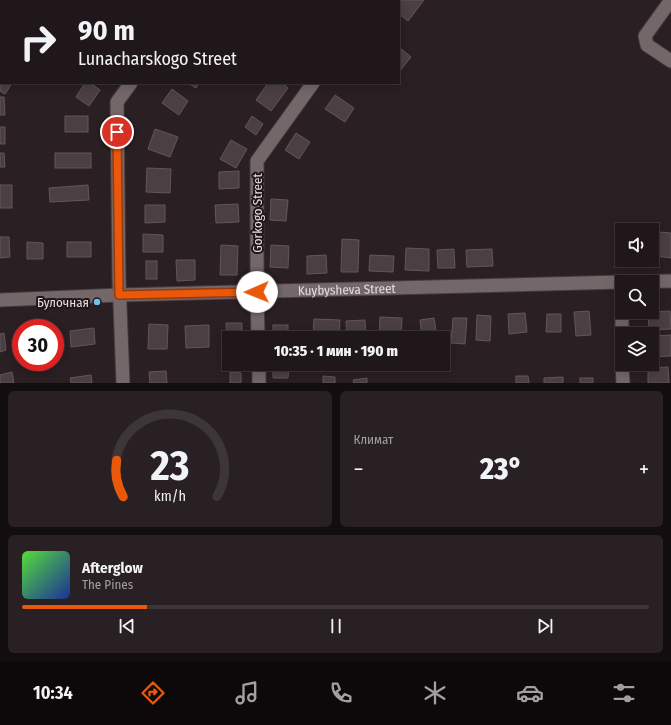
<!DOCTYPE html>
<html lang="ru">
<meta charset="utf-8">
<style>
body{margin:0;font-family:"Fira Sans Condensed",sans-serif;background:#282023;color:#f1f3f6;height:100vh;display:flex;flex-direction:column;font-size:15px;white-space:nowrap}
*{box-sizing:border-box;margin:0}
p{font-size:13px;color:#a29fa2}
.icon{flex:none;width:22px;height:22px;fill:none;stroke:currentColor;stroke-width:2;stroke-linecap:round;stroke-linejoin:round}
.map{position:relative;height:383px;overflow:hidden}
.sheet{display:flex;flex-direction:column;gap:8px;padding:8px;background:#120d0e;flex:1}
.sheet>*{flex:none}
.banner{position:absolute;left:0px;top:0px;width:400px;height:84px;box-shadow:0 2px 10px #0003,0 0 0 1px #3d3639;background:#20171a;color:#f1f3f6;overflow:hidden}
.fabs{position:absolute;left:615px;top:223px;display:grid;gap:8px}
.fabs a{display:grid;place-items:center;width:44px;height:44px;border-radius:0px;background:#20171a;box-shadow:0 2px 10px #0003,0 0 0 1px #3d3639;font-size:20px}
.speed{position:absolute;left:12px;top:319px;display:flex;gap:8px;font-size:20px;font-weight:700;text-align:center}
.speed>*{display:grid;place-content:center;width:52px;height:52px;border-radius:50%;background:#20171a;box-shadow:0 2px 10px #0003,0 0 0 1px #3d3639;line-height:1}
.speed .limit{border:6px solid #d22;background:#fff;color:#111}
.pin{position:absolute;display:grid;place-items:center;width:34px;height:34px;color:#fff;margin:-17px;border:2px solid #fff;border-radius:50%;box-shadow:0 1px 4px #0007}
.me{position:absolute;width:44px;margin:-22px;rotate:269deg;stroke-linejoin:round;filter:drop-shadow(0 0 3px #0008)}
.turn{display:flex;align-items:center;gap:14px;height:84px;padding:0 12px;font-size:18px}
.turn .icon{width:52px;height:52px;stroke-width:2.5}
.turn b{display:block;font-size:28px;line-height:34px}
.big{font-size:30px;font-weight:800;line-height:1.1}
.sheet .widget{flex:1;display:flex;flex-direction:column;justify-content:center;gap:6px;min-width:0;padding:0 14px;border-radius:6px;background:#282023}
.sheet .dial{align-items:center;gap:0}
.dial svg{height:104px;overflow:visible;fill:none;stroke:#3d3639;stroke-width:7;stroke-linecap:round;text-anchor:middle}
.dial text{fill:#f1f3f6;stroke:none}
.song{display:flex;align-items:center;gap:12px}
.cover{width:48px;height:48px;border-radius:6px;background:linear-gradient(135deg,hsl(110 70% 55%),hsl(230 70% 35%))}
.played{height:4px;border-radius:2px;background:linear-gradient(90deg,#ea580c 20%,#3d3639 20%)}
.keys{display:flex;justify-content:space-around;direction:ltr}
.heat{display:flex;justify-content:space-between;align-items:center;font-size:22px;direction:ltr}
.sheet .tiles{flex:1;display:grid;gap:8px;grid-template-columns:1fr 1fr}
.widget:last-child{grid-column:span 2}
.trip{position:absolute;left:222px;top:331px;width:228px;height:40px;border-radius:0px;background:#20171a;box-shadow:0 2px 10px #0003,0 0 0 1px #3d3639;font-weight:800;line-height:40px;text-align:center}
.dock{display:flex;height:64px;justify-content:space-around;align-items:center;background:#0d090a;color:#a29fa2}
.dock .icon{width:28px;height:28px}
.dock .on{color:#ea580c}
.dock b{font-size:18px;color:#f1f3f6}
.map>svg:first-child{display:block}
.building{fill:#4c3f43;stroke:#635659}
.lines{fill:none;stroke-linecap:round;stroke-linejoin:round}
.minor-casing{stroke:#443c3e;stroke-width:15}
.minor{stroke:#74676a;stroke-width:13}
.route-casing{stroke:#983908;stroke-width:10}
.route{stroke:#ea580c;stroke-width:7}
.poi-dot{fill:#6dc2f3;stroke:#201619;stroke-width:1.5}
.labels{text-anchor:middle;dominant-baseline:central;stroke-width:4;stroke-linejoin:round;paint-order:stroke}
.street-label{font-size:13px;fill:#e4dcde;stroke:#201619}
.poi-label{font-size:13px;fill:#e4dcde;stroke:#201619;text-anchor:end}
</style>
<div class="map">
<svg width="671" height="383" viewBox="0 0 671 383">
<rect width="100%" height="100%" fill="#2a1f22"/>
<g class="building">
<path d="M39,0H58L57,1H39Z"/>
<path d="M231,0H248L250,1H230Z"/>
<path d="M390,0H424L408,21L399,14V1H390Z"/>
<path d="M399,47L411,57L399,72Z"/>
<path d="M1,69V83H12L5,94L0,91V71Z"/>
<path d="M85,83H90L100,90L89,106L76,97Z"/>
<path d="M188,83H199L196,88Z"/>
<path d="M268,83H282L288,88L271,111L256,100Z"/>
<path d="M172,89L188,101L179,115L162,103Z"/>
<path d="M335,95L354,108L345,122L325,109Z"/>
<path d="M0,97H4L5,115H0Z"/>
<rect x="65" y="116" width="23" height="16"/>
<path d="M252,116L263,124L256,135L245,127Z"/>
<rect x="0" y="127" width="5" height="17"/>
<path d="M155,129L178,137L170,157L148,149Z"/>
<path d="M296,133L310,142L299,159L285,150Z"/>
<path d="M231,140L247,149L236,168L220,159Z"/>
<path d="M0,153H4L5,167H0Z"/>
<rect x="55" y="153" width="36" height="15"/>
<path d="M147,168L171,169L170,193L146,192Z"/>
<path d="M239,171V188L219,189V172Z"/>
<rect x="0" y="185" width="12" height="23"/>
<path d="M88,185L89,200L50,202L49,188Z"/>
<path d="M271,199L288,200L286,221L270,220Z"/>
<path d="M238,204L239,222L216,223L215,205Z"/>
<path d="M145,205H165V222L145,223Z"/>
<path d="M659,232L671,233V258L655,256Z"/>
<path d="M143,234L163,235V252H143Z"/>
<path d="M0,237H9L10,257L0,258Z"/>
<path d="M342,239L359,240L358,272H341Z"/>
<path d="M27,242L43,243V259H27Z"/>
<rect x="67" y="242" width="24" height="15"/>
<path d="M221,245L238,246L237,275H220Z"/>
<path d="M271,245L289,246L288,268L270,267Z"/>
<path d="M406,248L429,249V271L405,270Z"/>
<path d="M454,249L455,268H438L437,250Z"/>
<path d="M492,249L493,266L467,267L466,250Z"/>
<path d="M326,255L327,273L307,274V256Z"/>
<path d="M370,255L394,256L393,272L369,271Z"/>
<path d="M176,260H195V280L177,281Z"/>
<rect x="146" y="261" width="11" height="18"/>
<path d="M589,311L591,335L576,336L574,312Z"/>
<path d="M670,311L671,329L649,330L648,312Z"/>
<path d="M525,313L527,332L509,334L508,314Z"/>
<path d="M547,314H561V332H546Z"/>
<path d="M477,315L491,316L490,341L476,340Z"/>
<path d="M380,317L402,318L401,338H379Z"/>
<path d="M434,318L437,337L422,338L420,320Z"/>
<path d="M453,318H467L465,344L451,343Z"/>
<path d="M314,319L340,320L339,338L313,337Z"/>
<path d="M365,320L366,338H347L346,321Z"/>
<path d="M226,323H242V338H229V345H227Z"/>
<path d="M149,324L168,325L167,349H148Z"/>
<path d="M209,325V347L186,348L185,326Z"/>
<rect x="273" y="325" width="15" height="13"/>
<path d="M94,328L95,344L71,347L70,331Z"/>
<path d="M4,333L6,350L0,352V334Z"/>
<path d="M671,335V356L652,357V336Z"/>
<path d="M273,364H289L288,378H273Z"/>
<path d="M668,367L669,383H648V368Z"/>
<path d="M166,371L167,383H150L149,372Z"/>
<path d="M12,372L14,383H0V375Z"/>
<path d="M230,372L241,373V383H230Z"/>
<path d="M91,375L92,383H71L70,378Z"/>
<path d="M323,376L335,377V383H323Z"/>
<path d="M516,376H528L529,383H516Z"/>
<path d="M563,377V383H544V378Z"/>
<path d="M367,378V383H354L353,380Z"/>
<rect x="580" y="378" width="13" height="5"/>
</g>
<g class="lines">
<g class="minor-casing">
<g id="minor">
<path d="M671,0L645,36L647,45L671,61"/>
<path d="M22,1L23,0"/>
<path d="M190,1L191,0"/>
<path d="M372,1L373,0"/>
<path d="M0,34L1,33"/>
<path d="M622,282V334"/>
<path d="M630,282L671,281"/>
<path id="s1" d="M0,300L119,295L622,282"/>
<path d="M258,338L257,292V161L313,83"/>
<path d="M259,364V383"/>
<path d="M622,364L623,383"/>
<path d="M123,383L119,280L117,102L131,83"/>
</g>
</g>
<use href="#minor" class="minor"/>
</g>
<g class="lines">
<g class="route-casing">
<path id="route" d="M117,132L119,295L257,292"/>
</g>
<use href="#route" class="route"/>
</g>
<circle class="poi-dot" cx="97" cy="302" r="4"/>
<g class="labels">
<g class="street-label">
<text transform="translate(257 213) rotate(-90)">Gorkogo Street</text>
<text stroke="none"><textPath href="#s1" startOffset="347">Kuybysheva Street</textPath></text>
</g>
<g class="poi-label">
<text x="89" y="302">Булочная</text>
</g>
</g>
</svg>
<div class="fabs">
<a><svg class="icon" aria-label="sound" viewBox="0 0 24 24"><path d="M4 9h4l5-4v14l-5-4H4zM17 9q2 3 0 6"/></svg></a>
<a><svg class="icon" aria-label="search" viewBox="0 0 24 24"><circle cx="10" cy="10" r="6"/><path d="M15 15l6 6"/></svg></a>
<a><svg class="icon" aria-label="layers" viewBox="0 0 24 24"><path d="M12 4l9 5-9 5-9-5zM3 14l9 5 9-5"/></svg></a>
</div>
<div class="speed"><div class="limit">30</div></div>
<div class="pin" style="left:117px;top:132px;background:#d93025"><svg class="icon" aria-label="arrive" viewBox="0 0 24 24"><path d="M6 21V4h12l-3 4 3 4H6"/></svg></div>
<svg class="me" style="left:257px;top:292px" viewBox="-20 -20 40 40"><circle r="19" fill="#fff"/><path d="M0-13L10 11 0 6-10 11z" fill="#ea580c"/></svg>
<div class="trip">10:35 · 1 мин · 190 m</div>
<div class="banner">
<div class="turn"><svg class="icon" aria-label="right" viewBox="0 0 24 24"><path d="M7 20v-9h11M14 6l5 5-5 5"/></svg><div><b>90 m</b>Lunacharskogo Street</div></div>
</div>
</div>
<section class="sheet">
<div class="tiles">
<div class="widget dial"><svg viewBox="0 0 100 80">
<path d="M14 69A42 42 0 1 1 86 69"/>
<path d="M14 69A42 42 0 0 1 9 41" stroke="#ea580c"/>
<text x="50" y="56" font-size="32" font-weight="700">23</text>
<text x="50" y="72" font-size="11">km/h</text>
</svg></div>
<div class="widget"><p>Климат</p>
<div class="heat"><a>−</a><b class="big">23°</b><a>+</a></div>
</div>
<div class="widget">
<div class="song"><i class="cover"></i><div><b>Afterglow</b><p>The Pines</p></div></div>
<div class="played"></div>
<div class="keys"><svg class="icon" aria-label="previous" viewBox="0 0 24 24"><path d="M18 5L8 12l10 7zM5 5v14"/></svg><svg class="icon" aria-label="pause" viewBox="0 0 24 24"><path d="M8 5v14M16 5v14"/></svg><svg class="icon" aria-label="next" viewBox="0 0 24 24"><path d="M6 5l10 7-10 7zM19 5v14"/></svg></div>
</div>
</div>
</section>
<nav class="dock">
<b>10:34</b>
<svg class="icon on" aria-label="directions" viewBox="0 0 24 24"><path d="M12 3l9 9-9 9-9-9zM9 14v-3h6M13 9l2 2-2 2"/></svg>
<svg class="icon" aria-label="music" viewBox="0 0 24 24"><path d="M9 18V5l10-2v13"/><circle cx="6" cy="18" r="3"/><circle cx="16" cy="16" r="3"/></svg>
<svg class="icon" aria-label="phone" viewBox="0 0 24 24"><path d="M5 4h4l2 5-3 2q2 4 5 5l2-3 5 2v4C11 20 4 13 5 4z"/></svg>
<svg class="icon" aria-label="climate" viewBox="0 0 24 24"><path d="M12 3v18M4 7l16 10M4 17L20 7"/></svg>
<svg class="icon" aria-label="car" viewBox="0 0 24 24"><path d="M5 17H2v-5l4-1 3-4h7l3 4 3 1v5h-3M9 17h6M6 11h13"/><circle cx="7" cy="17" r="2"/><circle cx="17" cy="17" r="2"/></svg>
<svg class="icon" aria-label="filters" viewBox="0 0 24 24"><path d="M4 7h16M4 17h16"/><circle cx="9" cy="7" r="2"/><circle cx="15" cy="17" r="2"/></svg>
</nav>
